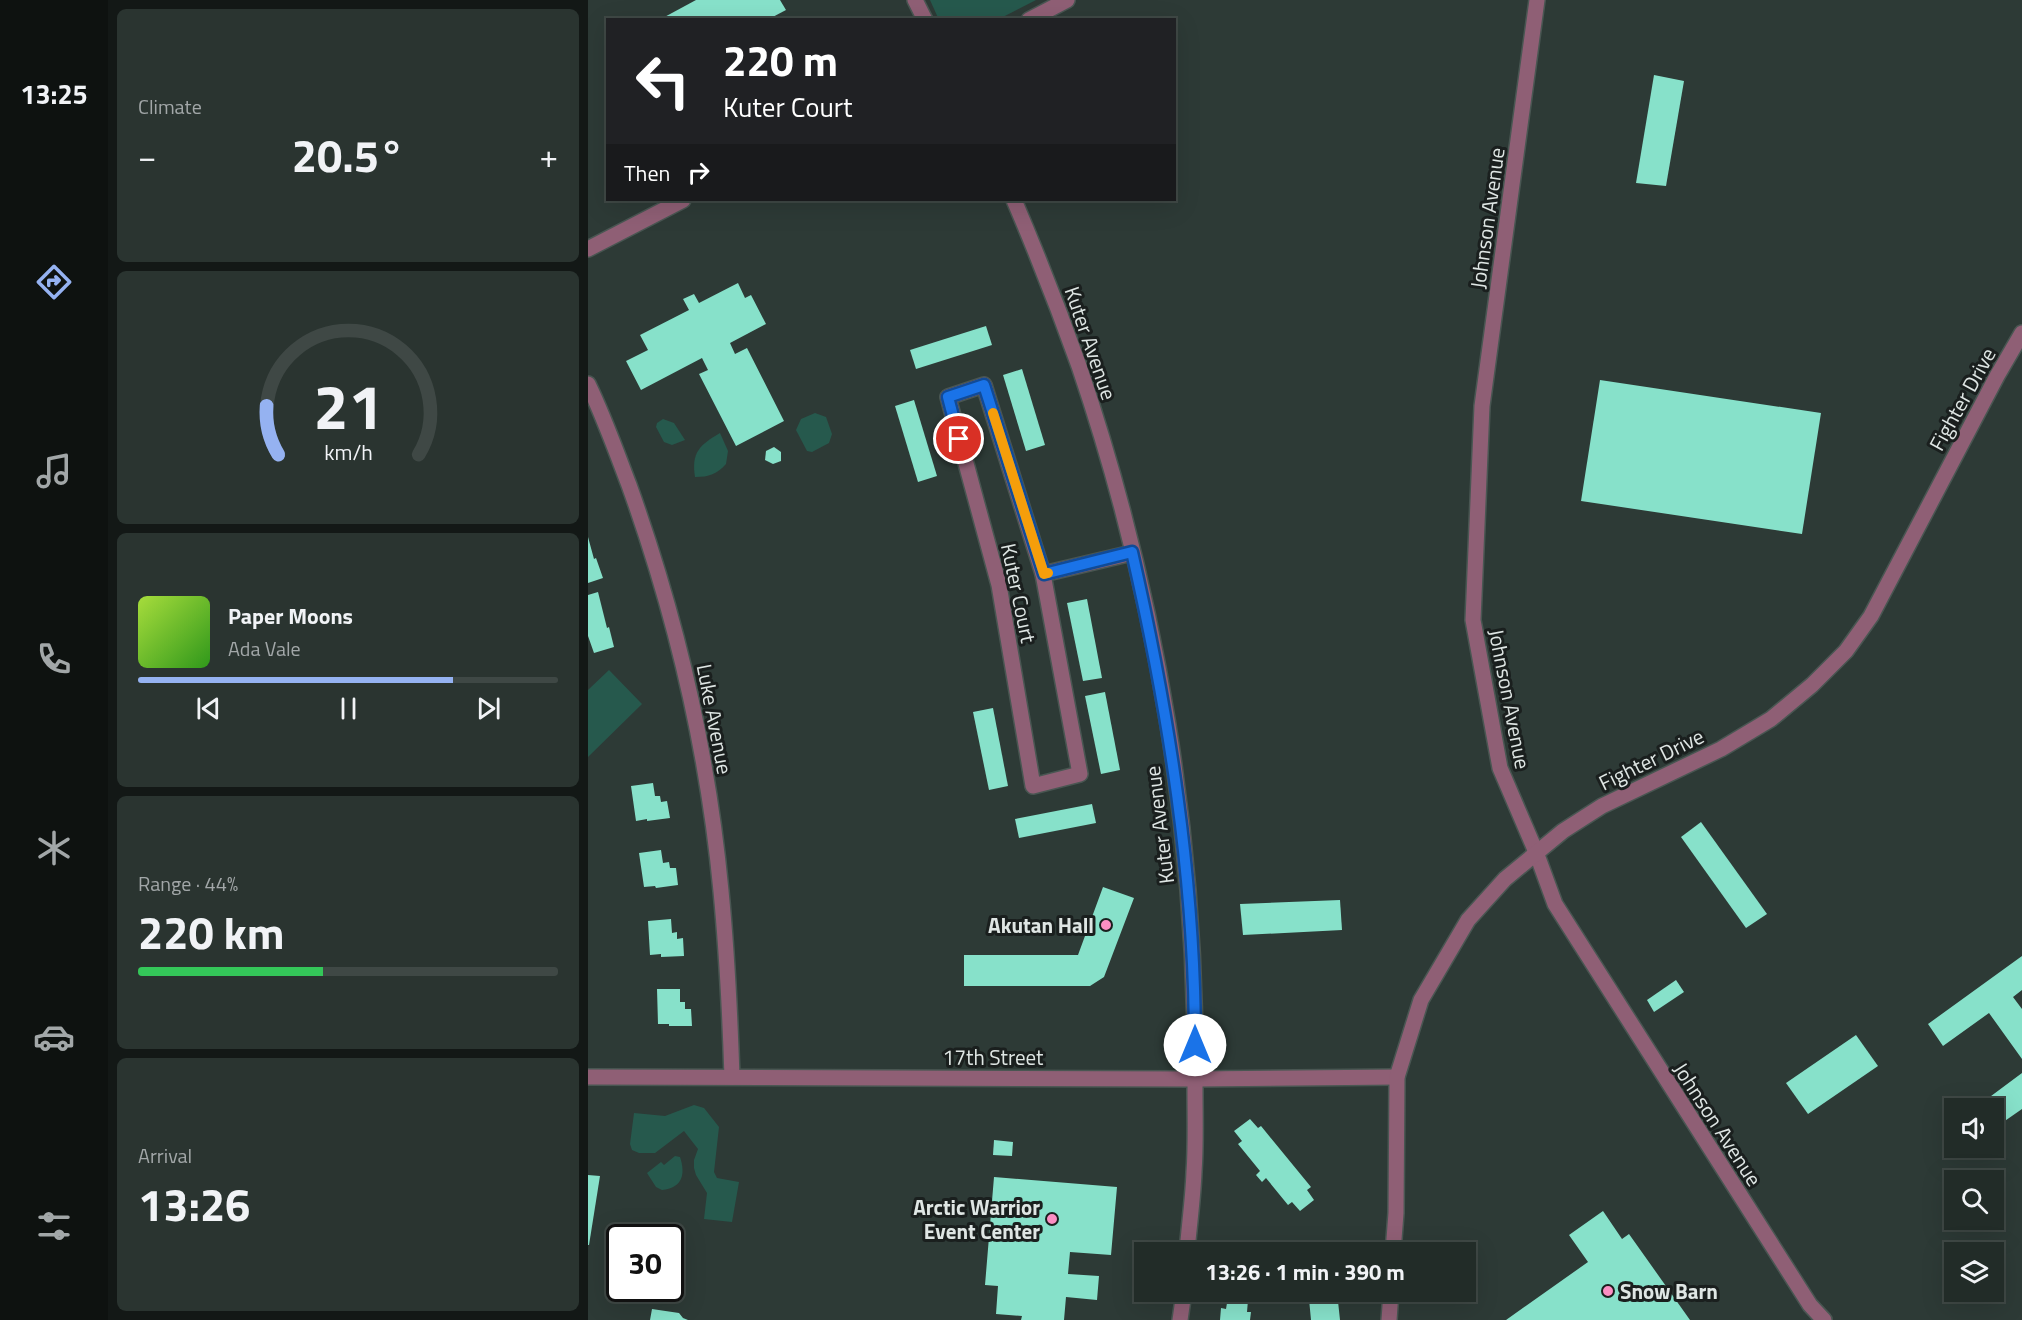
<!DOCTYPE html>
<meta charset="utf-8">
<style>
body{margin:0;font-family:"Titillium Web",sans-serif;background:#2a3430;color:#f1f3f6;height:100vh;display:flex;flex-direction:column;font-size:22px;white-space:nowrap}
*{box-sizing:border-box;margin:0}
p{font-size:20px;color:#a2a7a8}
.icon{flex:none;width:33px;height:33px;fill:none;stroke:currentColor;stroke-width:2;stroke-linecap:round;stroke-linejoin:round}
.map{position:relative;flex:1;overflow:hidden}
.details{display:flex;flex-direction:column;gap:9px;padding:9px;background:#131816;width:480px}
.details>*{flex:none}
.guide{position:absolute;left:18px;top:18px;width:570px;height:183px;border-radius:0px;box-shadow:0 6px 24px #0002,0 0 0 2px #3f4845;background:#202124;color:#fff;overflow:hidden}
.tools{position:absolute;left:1356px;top:1098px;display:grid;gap:12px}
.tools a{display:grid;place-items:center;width:60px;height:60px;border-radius:0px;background:#222c28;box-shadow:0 6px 24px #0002,0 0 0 2px #3f4845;font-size:30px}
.speed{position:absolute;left:18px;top:1224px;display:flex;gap:12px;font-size:30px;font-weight:700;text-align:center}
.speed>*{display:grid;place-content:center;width:78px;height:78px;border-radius:50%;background:#222c28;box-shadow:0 6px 24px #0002,0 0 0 2px #3f4845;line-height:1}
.speed .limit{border:3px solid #111;border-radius:9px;background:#fff;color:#111}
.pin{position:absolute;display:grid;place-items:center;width:51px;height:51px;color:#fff;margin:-26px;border:3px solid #fff;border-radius:50%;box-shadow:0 2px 6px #0007}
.me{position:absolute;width:66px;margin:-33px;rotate:0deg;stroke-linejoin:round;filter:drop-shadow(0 0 4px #0008)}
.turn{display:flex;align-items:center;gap:21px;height:126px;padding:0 18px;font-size:27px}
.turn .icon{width:78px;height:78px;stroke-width:2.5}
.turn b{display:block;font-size:42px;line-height:51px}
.then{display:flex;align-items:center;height:57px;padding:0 18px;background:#0003;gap:12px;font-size:22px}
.big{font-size:45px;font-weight:700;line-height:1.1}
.details .card{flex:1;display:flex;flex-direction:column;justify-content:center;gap:9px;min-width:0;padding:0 21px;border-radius:9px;background:#2a3430}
.details .dial{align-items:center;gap:0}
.dial svg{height:156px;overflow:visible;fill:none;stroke:#3f4845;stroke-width:7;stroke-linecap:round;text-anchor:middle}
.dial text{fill:#f1f3f6;stroke:none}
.song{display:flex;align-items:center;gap:18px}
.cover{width:72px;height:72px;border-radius:9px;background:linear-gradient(135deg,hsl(80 70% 55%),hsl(110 70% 35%))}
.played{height:6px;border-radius:3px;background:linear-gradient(90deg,#95b2f1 75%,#3f4845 75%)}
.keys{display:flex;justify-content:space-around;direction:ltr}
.heat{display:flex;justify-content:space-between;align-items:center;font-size:33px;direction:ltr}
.charge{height:9px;border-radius:4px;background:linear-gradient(90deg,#34c759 44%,#3f4845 0)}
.trip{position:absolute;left:546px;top:1242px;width:342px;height:60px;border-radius:0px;background:#222c28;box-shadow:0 6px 24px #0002,0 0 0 2px #3f4845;font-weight:700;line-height:60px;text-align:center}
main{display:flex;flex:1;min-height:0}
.tabs{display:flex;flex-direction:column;width:108px;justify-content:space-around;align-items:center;background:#0e1210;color:#a2a7a8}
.tabs .icon{width:42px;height:42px}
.tabs .current{color:#95b2f1}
.tabs b{font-size:27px;color:#f1f3f6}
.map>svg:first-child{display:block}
.green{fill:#26594d}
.building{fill:#87e1ca}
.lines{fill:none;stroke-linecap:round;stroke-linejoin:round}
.minor-casing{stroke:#495652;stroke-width:18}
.minor{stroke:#8f5f75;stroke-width:15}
.route-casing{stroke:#114b97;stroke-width:15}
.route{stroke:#1a73e8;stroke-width:10}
.slow{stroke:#f59e0b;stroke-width:10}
.poi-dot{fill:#fb8fc3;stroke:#1a1f1e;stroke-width:2}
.labels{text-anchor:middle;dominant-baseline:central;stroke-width:6;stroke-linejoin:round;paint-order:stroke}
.street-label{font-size:21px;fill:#dfe6e4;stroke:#1a1f1e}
.poi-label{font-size:21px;font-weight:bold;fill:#dfe6e4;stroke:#1a1f1e;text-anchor:end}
</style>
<main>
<nav class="tabs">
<b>13:25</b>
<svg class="icon current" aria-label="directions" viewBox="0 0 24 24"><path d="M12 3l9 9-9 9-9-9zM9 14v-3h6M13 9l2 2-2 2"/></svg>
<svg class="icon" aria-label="music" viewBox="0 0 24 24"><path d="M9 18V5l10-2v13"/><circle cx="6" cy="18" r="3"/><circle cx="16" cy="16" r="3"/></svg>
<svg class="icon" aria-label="phone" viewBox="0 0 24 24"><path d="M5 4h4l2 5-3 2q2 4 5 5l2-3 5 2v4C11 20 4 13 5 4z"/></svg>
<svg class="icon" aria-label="climate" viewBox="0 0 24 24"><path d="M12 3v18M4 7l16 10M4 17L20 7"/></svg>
<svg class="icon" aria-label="car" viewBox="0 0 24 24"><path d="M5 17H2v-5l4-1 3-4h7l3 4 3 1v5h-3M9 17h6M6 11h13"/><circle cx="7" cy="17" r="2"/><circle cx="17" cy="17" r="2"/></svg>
<svg class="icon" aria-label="filters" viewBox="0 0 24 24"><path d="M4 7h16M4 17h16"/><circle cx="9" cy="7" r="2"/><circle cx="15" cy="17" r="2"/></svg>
</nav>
<section class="details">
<div class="card"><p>Climate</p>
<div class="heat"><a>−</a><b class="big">20.5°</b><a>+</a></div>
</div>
<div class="card dial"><svg viewBox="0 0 100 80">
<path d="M14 69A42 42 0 1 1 86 69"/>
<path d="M14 69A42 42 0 0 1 8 44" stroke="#95b2f1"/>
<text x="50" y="56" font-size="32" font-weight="700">21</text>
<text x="50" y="72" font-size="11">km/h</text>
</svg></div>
<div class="card">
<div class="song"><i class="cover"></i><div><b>Paper Moons</b><p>Ada Vale</p></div></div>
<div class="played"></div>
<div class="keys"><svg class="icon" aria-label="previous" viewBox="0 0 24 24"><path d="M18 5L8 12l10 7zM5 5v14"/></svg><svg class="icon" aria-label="pause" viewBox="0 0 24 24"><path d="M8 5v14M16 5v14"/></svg><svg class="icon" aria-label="next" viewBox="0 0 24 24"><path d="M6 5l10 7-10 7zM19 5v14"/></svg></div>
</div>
<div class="card"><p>Range · 44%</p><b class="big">220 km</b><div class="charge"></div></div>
<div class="card"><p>Arrival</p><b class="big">13:26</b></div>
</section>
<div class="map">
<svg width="1434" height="1320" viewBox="0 0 1434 1320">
<rect width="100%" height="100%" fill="#2d3a36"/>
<g class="green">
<path d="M342,0H448L411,19L351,20Z"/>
<path d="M227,413L238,417L244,434L241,443L224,452L219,451L208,430L213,419Z"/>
<path d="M75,419L86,423L97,440L84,445L76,442L68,427L69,423Z"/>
<path d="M132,433L140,451L138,464C129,474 121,477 107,477C103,452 112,445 132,433Z"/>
<path d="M21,670L54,704L0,757V690Z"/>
<path d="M106,1105L116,1108L131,1127L126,1172L129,1178L151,1182L144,1222L116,1219L119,1193L108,1175L106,1168V1160L110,1149L96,1131L67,1153H51L44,1150L42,1144L46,1113L77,1116Z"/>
<path d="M87,1156L92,1157C98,1175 94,1188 74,1190L68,1187L59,1173L73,1162L76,1165Z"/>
</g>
<g class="building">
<path d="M108,0H192L198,10L179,20H71Z"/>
<path d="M1066,75L1096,81L1078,186L1048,183Z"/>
<path d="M150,283L157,298L163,295L178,324L142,343L147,354L159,348L196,421L148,446L111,374L120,370L114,358L53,390L38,361L60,350L52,335L101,310L95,299L106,294L111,303Z"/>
<path d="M398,326L404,345L328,369L322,350Z"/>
<path d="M434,369L457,445L438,451L415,375Z"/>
<path d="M1012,380L1233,413L1214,534L993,501Z"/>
<path d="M326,400L349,476L330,482L307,406Z"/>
<path d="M186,447L193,452V461L185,464L177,460L178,451Z"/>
<path d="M0,537L6,559L8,558L15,578L0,583Z"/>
<path d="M10,592L19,628L21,627L26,647L6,653L0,636V595Z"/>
<path d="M499,599L514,678L495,681L479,603Z"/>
<path d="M517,692L532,770L513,774L497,696Z"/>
<path d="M405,708L420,786L401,790L385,712Z"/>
<path d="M65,783L67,796H72L73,802L79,801L82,818L59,821V819L48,821L43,786Z"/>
<path d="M504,804L508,823L431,838L427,819Z"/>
<path d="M1113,822L1179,914L1158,928L1093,837Z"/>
<path d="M73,850L75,863L81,862L82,868H88L90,885L68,888L67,886L56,887L51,853Z"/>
<path d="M515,887L546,898L516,977L502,986H376V955H490Z"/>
<path d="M752,900L754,930L655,935L652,904Z"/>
<path d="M83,919L84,933L89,932V939L95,938L96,956L73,957V954L62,955L60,921Z"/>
<path d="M1434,956V990L1425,997L1434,1009V1059L1401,1013L1355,1046L1340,1024Z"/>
<path d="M1088,980L1096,992L1066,1012L1059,1000Z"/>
<path d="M69,989H92V1002H97V1009H103L104,1026H81V1024H70Z"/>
<path d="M1268,1035L1290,1066L1220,1114L1198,1083Z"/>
<path d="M1434,1073V1109L1411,1125L1406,1117V1108H1399L1395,1102Z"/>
<path d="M662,1119L670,1128L673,1126L723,1187L719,1190L726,1200L712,1211L704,1202L700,1205L678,1178L674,1182L668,1175L672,1171L650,1144L654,1141L646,1131Z"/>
<path d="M406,1140L425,1142L424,1156L405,1155Z"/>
<path d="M0,1175L12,1176L1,1245H0Z"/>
<path d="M406,1177L529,1187L523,1255L482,1252L480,1274L511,1276L509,1300L478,1297L476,1320H433L434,1316L408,1314L410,1286L397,1285Z"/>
<path d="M1015,1211L1034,1239L1041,1234L1102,1320H918L1000,1262L981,1235Z"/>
<path d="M739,1241L741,1252H720L719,1243Z"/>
<path d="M714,1292H749L752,1320H723L721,1299L715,1300Z"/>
<path d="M640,1297L660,1300L659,1312H663L662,1320H632L633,1308L638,1309Z"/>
<path d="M64,1309L91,1313L95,1318L100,1320H62Z"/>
</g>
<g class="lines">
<g class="minor-casing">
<g id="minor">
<path d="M327,0L337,20"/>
<path d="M949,0L894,406L885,620L912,768L948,852L967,904L1222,1305L1236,1320"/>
<path d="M441,20L479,0"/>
<path d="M426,200C449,254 471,310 491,366C570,599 610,845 607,1090C607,1117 608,1145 606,1172C605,1199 601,1226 599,1252"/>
<path d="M0,249L95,200"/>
<path d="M0,384C16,417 28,451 41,485C88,616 120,753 133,891C139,953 142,1015 144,1077"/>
<path d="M396,385L455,574L492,774L445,786L411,585L360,397Z"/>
<path d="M455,574L544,553"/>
<path d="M0,1077L607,1079L809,1077"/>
<path d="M805,1252L808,1213L809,1077L833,1000L880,920L917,879L975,831L1014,806L1133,749L1183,719L1224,685L1258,651L1283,616L1409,376L1434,333"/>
<path d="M592,1320L596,1292"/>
<path d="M801,1320L803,1292"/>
</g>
</g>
<use href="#minor" class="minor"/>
</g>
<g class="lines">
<g class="route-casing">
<path id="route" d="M371,439L360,397L396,385L456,574L544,552C581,714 607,878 607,1045"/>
</g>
<use href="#route" class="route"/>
<path class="slow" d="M405,413L456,574L460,573"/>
</g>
<g class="poi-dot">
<circle cx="518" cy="925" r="6"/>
<circle cx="464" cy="1219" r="6"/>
<circle cx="1020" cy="1291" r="6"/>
</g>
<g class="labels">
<g class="street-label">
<text transform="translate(899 218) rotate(-82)">Johnson Avenue</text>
<text transform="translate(503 343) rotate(71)">Kuter Avenue</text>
<text transform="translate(1374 399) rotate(-61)">Fighter Drive</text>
<text transform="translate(431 593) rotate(78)">Kuter Court</text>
<text transform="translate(922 699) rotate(79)">Johnson Avenue</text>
<text transform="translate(127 719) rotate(79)">Luke Avenue</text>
<text transform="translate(1063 759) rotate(-26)">Fighter Drive</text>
<text transform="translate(571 825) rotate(-97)">Kuter Avenue</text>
<text x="405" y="1057">17th Street</text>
<text transform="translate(1130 1124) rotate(57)">Johnson Avenue</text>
</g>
<g class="poi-label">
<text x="506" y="925">Akutan Hall</text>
<text x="452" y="1207">Arctic Warrior<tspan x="452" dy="24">Event Center</tspan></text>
<text x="1032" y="1291" text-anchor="start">Snow Barn</text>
</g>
</g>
</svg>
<div class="tools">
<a><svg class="icon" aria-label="sound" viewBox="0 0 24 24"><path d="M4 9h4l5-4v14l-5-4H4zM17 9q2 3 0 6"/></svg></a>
<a><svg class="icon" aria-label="search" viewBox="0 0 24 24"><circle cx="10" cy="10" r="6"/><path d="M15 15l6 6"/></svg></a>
<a><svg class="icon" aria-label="layers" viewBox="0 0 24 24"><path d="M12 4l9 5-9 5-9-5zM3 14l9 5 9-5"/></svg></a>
</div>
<div class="speed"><div class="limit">30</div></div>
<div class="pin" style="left:371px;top:439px;background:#d93025"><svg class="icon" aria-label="arrive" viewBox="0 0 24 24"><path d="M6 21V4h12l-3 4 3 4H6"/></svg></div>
<svg class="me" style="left:607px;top:1045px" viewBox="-20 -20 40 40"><circle r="19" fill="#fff"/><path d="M0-13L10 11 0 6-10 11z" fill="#1a73e8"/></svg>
<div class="trip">13:26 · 1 min · 390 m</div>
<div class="guide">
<div class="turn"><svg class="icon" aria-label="left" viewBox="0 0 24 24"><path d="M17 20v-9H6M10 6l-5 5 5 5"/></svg><div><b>220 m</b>Kuter Court</div></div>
<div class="then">Then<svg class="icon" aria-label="right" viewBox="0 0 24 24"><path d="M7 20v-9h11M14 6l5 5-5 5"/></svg></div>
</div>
</div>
</main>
